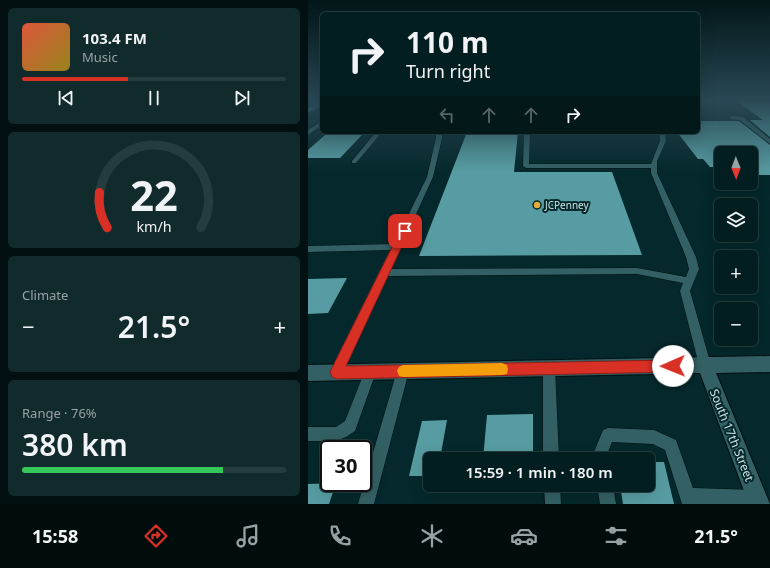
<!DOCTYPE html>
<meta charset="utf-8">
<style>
body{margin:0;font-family:"Noto Sans",sans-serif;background:#112b2d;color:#f1f3f6;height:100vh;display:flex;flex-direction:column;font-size:15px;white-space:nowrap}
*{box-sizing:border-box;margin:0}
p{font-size:13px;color:#97a2a5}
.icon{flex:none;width:22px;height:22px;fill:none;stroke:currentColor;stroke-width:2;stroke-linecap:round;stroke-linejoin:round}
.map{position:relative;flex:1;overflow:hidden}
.sheet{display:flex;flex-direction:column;gap:8px;padding:8px;background:#021012;width:308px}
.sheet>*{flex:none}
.guide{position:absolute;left:12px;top:12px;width:380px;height:122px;border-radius:6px;box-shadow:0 4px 16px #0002,0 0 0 1px #243c3e;background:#031e20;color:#f1f3f6;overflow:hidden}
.needle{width:26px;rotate:179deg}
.tools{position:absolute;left:406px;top:146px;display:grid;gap:8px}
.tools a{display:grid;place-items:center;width:44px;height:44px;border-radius:6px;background:#031e20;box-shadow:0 4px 16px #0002,0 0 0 1px #243c3e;font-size:20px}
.speed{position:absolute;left:12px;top:440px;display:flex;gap:8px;font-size:20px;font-weight:700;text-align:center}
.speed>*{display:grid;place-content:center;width:52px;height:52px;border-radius:50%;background:#031e20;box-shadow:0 4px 16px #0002,0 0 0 1px #243c3e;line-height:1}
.speed .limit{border:2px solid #111;border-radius:6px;background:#fff;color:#111}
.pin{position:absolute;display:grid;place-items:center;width:34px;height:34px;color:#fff;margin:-17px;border-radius:8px;box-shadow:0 2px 6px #0006}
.me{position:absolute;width:44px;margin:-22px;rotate:269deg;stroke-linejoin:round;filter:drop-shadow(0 0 3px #0008)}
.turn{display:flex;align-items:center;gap:14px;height:84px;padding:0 20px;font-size:18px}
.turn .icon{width:52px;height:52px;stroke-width:2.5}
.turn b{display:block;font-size:28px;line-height:34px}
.lanes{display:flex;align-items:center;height:38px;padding:0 20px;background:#0003;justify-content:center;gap:20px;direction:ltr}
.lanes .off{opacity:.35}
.big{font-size:30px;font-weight:600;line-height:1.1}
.sheet .card{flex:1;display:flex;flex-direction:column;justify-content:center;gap:6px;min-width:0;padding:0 14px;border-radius:6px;background:#112b2d}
.sheet .dial{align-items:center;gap:0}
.dial svg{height:104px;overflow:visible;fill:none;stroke:#243c3e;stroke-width:7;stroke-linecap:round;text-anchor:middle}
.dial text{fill:#f1f3f6;stroke:none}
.song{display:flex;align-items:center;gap:12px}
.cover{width:48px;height:48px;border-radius:6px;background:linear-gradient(135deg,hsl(10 70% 55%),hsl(50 70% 35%))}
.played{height:4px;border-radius:2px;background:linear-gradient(90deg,#d93025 40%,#243c3e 40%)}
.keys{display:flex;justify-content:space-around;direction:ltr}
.heat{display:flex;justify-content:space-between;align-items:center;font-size:22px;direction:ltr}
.charge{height:6px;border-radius:3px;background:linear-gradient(90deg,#34c759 76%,#243c3e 0)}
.trip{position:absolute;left:115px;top:452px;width:232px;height:40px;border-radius:6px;background:#031e20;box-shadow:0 4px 16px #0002,0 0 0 1px #243c3e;font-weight:600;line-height:40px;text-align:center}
.menu{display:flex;height:64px;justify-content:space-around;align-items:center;background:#010c0d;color:#97a2a5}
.menu .icon{width:28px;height:28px}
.menu .current{color:#d93025}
.menu b{font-size:18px;color:#f1f3f6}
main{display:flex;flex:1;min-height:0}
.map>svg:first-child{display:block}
.building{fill:#579ca2}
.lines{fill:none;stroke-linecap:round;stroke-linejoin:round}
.lane-casing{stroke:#001012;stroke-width:1}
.street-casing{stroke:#001012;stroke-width:2}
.primary-casing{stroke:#001012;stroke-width:2}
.lane{fill:#336064;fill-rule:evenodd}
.street{fill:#336064;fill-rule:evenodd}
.primary{fill:#2e868c;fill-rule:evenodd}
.route{fill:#d93025;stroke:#8d1f18}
.slow{fill:#f59e0b}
.poi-dot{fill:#e8ab37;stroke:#04282b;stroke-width:1.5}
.labels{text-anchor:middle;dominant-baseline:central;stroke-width:4;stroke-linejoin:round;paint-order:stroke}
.poi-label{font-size:10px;fill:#cce3e5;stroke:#04282b;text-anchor:start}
.near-street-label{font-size:12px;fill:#cce3e5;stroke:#04282b}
</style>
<main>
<section class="sheet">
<div class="card">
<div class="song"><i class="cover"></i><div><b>103.4 FM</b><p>Music</p></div></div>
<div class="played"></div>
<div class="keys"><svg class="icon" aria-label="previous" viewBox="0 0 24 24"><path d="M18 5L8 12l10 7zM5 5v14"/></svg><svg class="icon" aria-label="pause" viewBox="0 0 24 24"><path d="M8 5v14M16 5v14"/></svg><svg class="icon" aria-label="next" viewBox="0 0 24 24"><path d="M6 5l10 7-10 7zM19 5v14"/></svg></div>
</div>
<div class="card dial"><svg viewBox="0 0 100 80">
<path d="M14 69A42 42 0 1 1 86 69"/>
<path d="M14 69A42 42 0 0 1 8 42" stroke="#d93025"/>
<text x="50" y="56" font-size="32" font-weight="700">22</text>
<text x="50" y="72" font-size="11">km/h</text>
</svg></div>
<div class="card"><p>Climate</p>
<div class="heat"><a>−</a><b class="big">21.5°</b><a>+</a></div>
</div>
<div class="card"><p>Range · 76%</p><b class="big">380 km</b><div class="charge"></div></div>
</section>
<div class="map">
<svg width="462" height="504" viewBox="0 0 462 504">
<rect width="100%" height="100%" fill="#04282b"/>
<g class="building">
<path d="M429,101H462V137L442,120H455Z"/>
<path d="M390,121H431L462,145V175H443V153H413V167H402L395,159H390L369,132H390Z"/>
<path d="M159,132H210L206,172H304L334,255L111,256Z"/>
<path d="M17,135H54L32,158H0V150Z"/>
<path d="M39,278L20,313L0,314V279Z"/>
<path d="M225,414V459H175L179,415Z"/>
<path d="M139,420L132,459H122V476H101L114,421Z"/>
<path d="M340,462H356L366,504H315L312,485H340Z"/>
<path d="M28,483L21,504H0V484Z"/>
</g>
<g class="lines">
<g class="lane-casing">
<g id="lane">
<path d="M424,116L435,117L462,139V144L432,120L422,119V117Z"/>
<path d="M14,121V125L0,135V130Z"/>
<path d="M68,132H74L48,163H44V161Z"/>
<path d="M128,132H134V138L125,177L83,269L329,268L378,277L381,269L378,257L343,173V168H218L215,166L216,132H222L221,164H343L352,141L351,132H357L358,141L349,161V173L388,257L391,269L382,291L403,365L401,369L397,371L393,369L391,365L372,291L375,283L329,274L80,276L33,377L29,379L25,377L23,373L25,369L83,250L0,252V246L86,244L119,177L128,138Z"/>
<path d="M241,362L245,364L247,368L251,459H235V368L237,364Z"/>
<path d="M95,365L99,367L101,371L66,504H50L89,371L91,367Z"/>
<path d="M62,366L66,368L68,372L47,431L38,437L28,441H0V427H28L37,421L58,368Z"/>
<path d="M300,428L346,430L368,440L385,488L449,490L455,492L457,498L455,504H374L357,450L345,444L304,442L300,452L302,459H286V452L295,430Z"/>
<path d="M236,485H252L253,504H237Z"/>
<path d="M289,485H305L308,504H292Z"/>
</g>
</g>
<g class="street-casing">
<path id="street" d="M462,356V372L408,373L462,504H441L392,373L0,381V365Z"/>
</g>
<g class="primary-casing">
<path id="primary" d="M14,101V106L0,113V108Z"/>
</g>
<use href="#lane" class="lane"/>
<use href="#street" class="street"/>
<use href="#primary" class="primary"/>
</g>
<linearGradient id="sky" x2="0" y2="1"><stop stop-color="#021618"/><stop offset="0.59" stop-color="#294855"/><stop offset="1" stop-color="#294855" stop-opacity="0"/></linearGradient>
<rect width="462" height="171" fill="url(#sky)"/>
<path class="route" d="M97,228L101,231L38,366L365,360L370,362L372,366L370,370L365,372L29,379L24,377L22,372L24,368L92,231Z"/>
<path class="slow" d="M194,363L199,365L200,369L199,374L194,375L95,377L91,376L89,371L91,367L95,365Z"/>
<circle class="poi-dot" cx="229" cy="205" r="4"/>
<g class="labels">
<g class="poi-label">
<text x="237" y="205">JCPenney</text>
</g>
<g class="near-street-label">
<text transform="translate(424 435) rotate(68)">South 17th Street</text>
</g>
</g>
</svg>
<div class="tools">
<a><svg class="needle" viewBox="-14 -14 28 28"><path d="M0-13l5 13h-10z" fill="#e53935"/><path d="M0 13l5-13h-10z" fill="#97a2a5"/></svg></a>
<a><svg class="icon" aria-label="layers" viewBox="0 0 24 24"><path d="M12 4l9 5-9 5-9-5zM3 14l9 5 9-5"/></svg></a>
<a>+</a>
<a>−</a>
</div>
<div class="speed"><div class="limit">30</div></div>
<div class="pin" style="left:97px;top:231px;background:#d93025"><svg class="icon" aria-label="arrive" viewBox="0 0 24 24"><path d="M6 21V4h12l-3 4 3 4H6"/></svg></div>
<svg class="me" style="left:365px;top:366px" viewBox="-20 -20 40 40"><circle r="19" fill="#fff"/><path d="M0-13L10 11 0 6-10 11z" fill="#d93025"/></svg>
<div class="trip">15:59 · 1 min · 180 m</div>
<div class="guide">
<div class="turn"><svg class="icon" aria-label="right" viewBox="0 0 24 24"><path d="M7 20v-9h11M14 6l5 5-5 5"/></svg><div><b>110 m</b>Turn right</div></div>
<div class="lanes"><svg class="icon off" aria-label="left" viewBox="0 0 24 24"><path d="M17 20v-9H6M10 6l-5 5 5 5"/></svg><svg class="icon off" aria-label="ahead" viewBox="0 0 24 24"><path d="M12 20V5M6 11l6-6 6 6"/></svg><svg class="icon off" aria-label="ahead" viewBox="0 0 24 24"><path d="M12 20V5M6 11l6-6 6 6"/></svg><svg class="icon" aria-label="right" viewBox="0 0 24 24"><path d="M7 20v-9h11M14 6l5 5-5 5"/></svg></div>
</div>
</div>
</main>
<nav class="menu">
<b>15:58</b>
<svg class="icon current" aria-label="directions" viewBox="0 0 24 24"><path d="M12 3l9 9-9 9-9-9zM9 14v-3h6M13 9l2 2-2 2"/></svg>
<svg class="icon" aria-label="music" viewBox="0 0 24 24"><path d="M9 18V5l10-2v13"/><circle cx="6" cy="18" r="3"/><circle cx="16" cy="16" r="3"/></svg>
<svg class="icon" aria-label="phone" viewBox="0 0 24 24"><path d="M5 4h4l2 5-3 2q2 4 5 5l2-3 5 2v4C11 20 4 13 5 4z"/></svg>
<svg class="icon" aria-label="climate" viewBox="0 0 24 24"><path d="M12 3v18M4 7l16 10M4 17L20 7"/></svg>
<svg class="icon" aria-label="car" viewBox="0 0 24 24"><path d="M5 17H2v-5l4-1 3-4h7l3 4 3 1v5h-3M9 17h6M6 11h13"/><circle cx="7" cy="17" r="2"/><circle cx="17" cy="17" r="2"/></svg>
<svg class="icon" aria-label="filters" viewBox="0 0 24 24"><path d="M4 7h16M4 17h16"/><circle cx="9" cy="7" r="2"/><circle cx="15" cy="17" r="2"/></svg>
<b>21.5°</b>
</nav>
